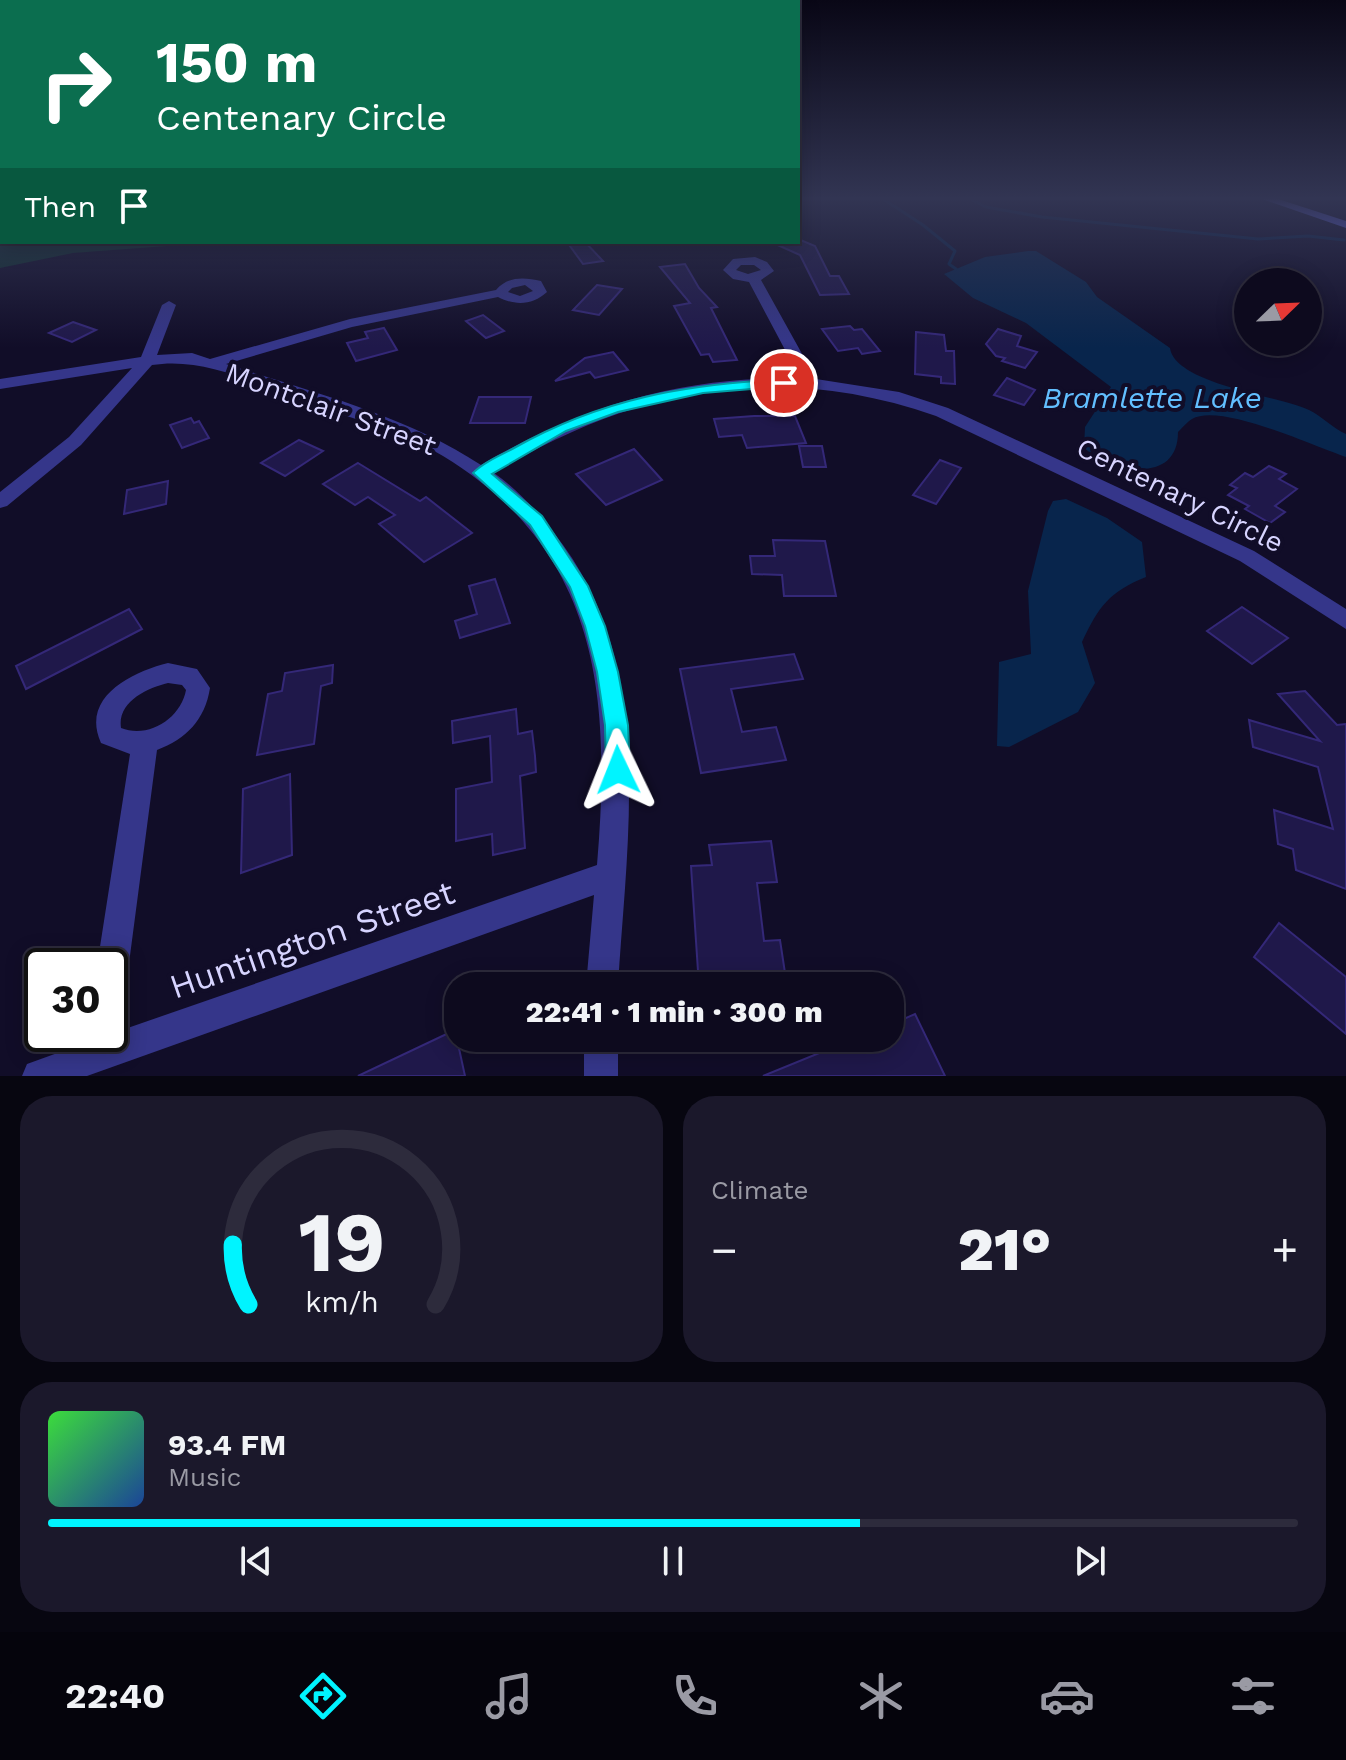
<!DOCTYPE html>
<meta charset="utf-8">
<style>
body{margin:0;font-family:"Work Sans",sans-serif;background:#1b182b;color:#f1f3f6;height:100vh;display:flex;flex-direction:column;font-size:30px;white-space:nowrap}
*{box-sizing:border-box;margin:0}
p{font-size:26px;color:#9a9aa4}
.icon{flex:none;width:44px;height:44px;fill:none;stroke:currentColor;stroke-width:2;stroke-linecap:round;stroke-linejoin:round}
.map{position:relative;height:1076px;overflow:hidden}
.sheet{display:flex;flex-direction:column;gap:20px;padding:20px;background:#070610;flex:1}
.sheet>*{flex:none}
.hud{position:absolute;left:0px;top:0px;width:800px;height:244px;box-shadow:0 4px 20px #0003,0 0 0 2px #2d2b3c;background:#0b6e4f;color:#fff;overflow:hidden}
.needle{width:52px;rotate:67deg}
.tools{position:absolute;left:1234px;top:268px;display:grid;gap:16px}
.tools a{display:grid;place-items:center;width:88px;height:88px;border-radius:50%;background:#0d0a1e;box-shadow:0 4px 20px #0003,0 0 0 2px #2d2b3c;font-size:40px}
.speed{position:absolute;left:24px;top:948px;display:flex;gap:16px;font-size:40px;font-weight:700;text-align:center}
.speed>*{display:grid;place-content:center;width:104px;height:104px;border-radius:50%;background:#0d0a1e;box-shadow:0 4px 20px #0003,0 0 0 2px #2d2b3c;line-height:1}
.speed .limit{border:4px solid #111;border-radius:12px;background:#fff;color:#111}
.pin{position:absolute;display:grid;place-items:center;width:68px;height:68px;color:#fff;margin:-34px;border:4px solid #fff;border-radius:50%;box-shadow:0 2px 8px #0007}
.me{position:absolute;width:88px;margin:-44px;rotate:358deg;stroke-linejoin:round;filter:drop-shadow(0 0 6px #0008)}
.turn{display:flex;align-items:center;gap:28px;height:168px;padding:0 24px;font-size:36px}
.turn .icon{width:104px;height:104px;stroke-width:2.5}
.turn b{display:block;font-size:56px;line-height:68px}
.then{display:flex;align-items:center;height:76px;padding:0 24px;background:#0003;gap:16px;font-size:30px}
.big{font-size:60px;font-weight:800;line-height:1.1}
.sheet .card{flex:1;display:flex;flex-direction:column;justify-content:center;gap:12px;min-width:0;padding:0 28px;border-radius:32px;background:#1b182b}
.sheet .dial{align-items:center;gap:0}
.dial svg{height:208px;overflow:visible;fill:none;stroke:#2d2b3c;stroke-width:7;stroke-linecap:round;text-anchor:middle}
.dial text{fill:#f1f3f6;stroke:none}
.song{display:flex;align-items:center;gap:24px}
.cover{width:96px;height:96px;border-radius:12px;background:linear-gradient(135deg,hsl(120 70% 55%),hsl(220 70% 35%))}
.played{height:8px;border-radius:4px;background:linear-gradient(90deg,#00f4ff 65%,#2d2b3c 65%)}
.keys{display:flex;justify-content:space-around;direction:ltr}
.heat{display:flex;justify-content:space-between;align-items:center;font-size:44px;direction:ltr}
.sheet .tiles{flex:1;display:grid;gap:20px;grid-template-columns:1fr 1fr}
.card:last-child{grid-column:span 2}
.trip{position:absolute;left:444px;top:972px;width:460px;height:80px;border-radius:32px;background:#0d0a1e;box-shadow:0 4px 20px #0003,0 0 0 2px #2d2b3c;font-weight:800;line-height:80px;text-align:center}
.tab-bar{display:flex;height:128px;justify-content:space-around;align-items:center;background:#05040c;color:#9a9aa4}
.tab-bar .icon{width:56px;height:56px}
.tab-bar .current{color:#00f4ff}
.tab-bar b{font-size:36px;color:#f1f3f6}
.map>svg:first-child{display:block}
.green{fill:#10322f}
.water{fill:#08254c}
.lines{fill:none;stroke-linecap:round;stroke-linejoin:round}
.stream{stroke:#08254c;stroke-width:3}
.river{fill:#08254c;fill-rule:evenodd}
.building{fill:#1f184a;stroke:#342878;stroke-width:2}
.street{fill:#35368a;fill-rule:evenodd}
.secondary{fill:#6b70ff;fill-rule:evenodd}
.route{fill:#00f4ff;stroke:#009fa6;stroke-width:2}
.labels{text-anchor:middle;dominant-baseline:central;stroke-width:8;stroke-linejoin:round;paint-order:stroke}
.street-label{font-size:28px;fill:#d7d4ff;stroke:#110d28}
.water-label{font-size:30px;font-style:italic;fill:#62bfff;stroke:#110d28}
.near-street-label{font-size:34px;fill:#d7d4ff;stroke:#110d28}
</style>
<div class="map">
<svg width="1346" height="1076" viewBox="0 0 1346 1076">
<rect width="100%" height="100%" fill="#110d28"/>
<path class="green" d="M0,197L2,242H221L73,253L0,268Z"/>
<g class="water">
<path d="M1028,251H1036L1086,282L1097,297L1170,348C1175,384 1279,396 1309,410C1322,416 1332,428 1346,434V457C1315,447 1220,402 1192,419C1187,422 1182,428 1178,432C1178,486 1112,471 1084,448L1085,427L1111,387L1026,323L973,298L944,274L985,257Z"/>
<path d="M1066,499L1107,518L1142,542L1146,577C1109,592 1099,606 1082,642L1095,683L1078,712L1009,747L997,746L999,662L1031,654L1028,591L1048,511L1053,501Z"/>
</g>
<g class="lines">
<g class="stream">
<path d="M880,197L923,225L955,251L949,264L956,269"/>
<path d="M967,197L986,207L1042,217L1258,239L1308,236L1344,240"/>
</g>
<rect class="river" x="0" y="208" width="2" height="10"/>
</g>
<g class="building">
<path d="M798,239L815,246L830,276H839L849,294L820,295L800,255L771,242H798Z"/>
<path d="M567,242H585L603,261L583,264Z"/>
<path d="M685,264L699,288L717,307L711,308L737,360L713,362L709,354L701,355L674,306L690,303L660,267Z"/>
<path d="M597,285L622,289L599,315L573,310Z"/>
<path d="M483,315L504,331L486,338L466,321Z"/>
<path d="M73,322L96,330L72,342L49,333Z"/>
<path d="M850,326L854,330L862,329L880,351L862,354L858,348L838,351L822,329Z"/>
<path d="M384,328L397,350L356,361L347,343L368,338L365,332Z"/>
<path d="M998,329L1021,336L1017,346L1037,352L1025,368L1002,361L1005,358L996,356L986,344Z"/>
<path d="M916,332L944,335L946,351H954L955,384L941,383V377L915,374Z"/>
<path d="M613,352L628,370L595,378L590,372L555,381L585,358Z"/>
<path d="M1007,378L1035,390L1024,405L994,395Z"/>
<path d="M479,397H531L525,423H470Z"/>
<path d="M754,416H795L806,443L747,448L742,435L719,437L714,419Z"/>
<path d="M191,418L194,423L199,421L209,438L182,448L170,425Z"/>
<path d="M299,440L323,451L285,476L261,463Z"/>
<path d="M799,446H822L826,467H803Z"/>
<path d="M634,449L662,480L606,505L576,474Z"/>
<path d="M940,460L961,468L936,504L913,495Z"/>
<path d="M358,463L420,501L426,497L472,533L424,562L379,524L395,515L368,497L355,505L323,484Z"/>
<path d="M1269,466L1286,474L1279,479L1297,489L1275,506L1285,512L1270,523L1245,509L1249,506L1228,495L1237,488L1230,485L1245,473L1253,477Z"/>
<path d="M168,481L166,504L124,514L127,490Z"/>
<path d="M773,540L825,541L836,596H784L782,575L752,574L750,556H775Z"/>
<path d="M495,579L510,623L460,638L455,621L477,614L469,586Z"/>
<path d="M1242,607L1288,638L1252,664L1207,631Z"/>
<path d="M129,609L142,629L26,689L16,666Z"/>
<path d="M794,654L803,679L731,689L742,732L776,727L786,760L701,773L680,669Z"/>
<path d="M333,665L332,683L321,686L314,744L257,755L268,694L282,691L285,673Z"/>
<path d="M1305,691L1337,725L1346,724V889L1296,870L1293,849L1278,844L1274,810L1333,829L1318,767L1253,747L1249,720L1320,741L1278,694Z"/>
<path d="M516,709L518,734L532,731L535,756L536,772L520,776L525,848L493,855L492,834L456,841V789L492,782L490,736L453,743L452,721Z"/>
<path d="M290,774L292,855L241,873L243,789Z"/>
<path d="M771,841L777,882L757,883L764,941L780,940L787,986H699L691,866L712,865L709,845Z"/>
<path d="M1279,923L1346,977V1034L1254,957Z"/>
<path d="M915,1014L945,1076H763L856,1038H890V1025Z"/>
<path d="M455,1030L465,1076H358Z"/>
</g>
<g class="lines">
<g class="street">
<path d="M755,257L767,262L774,271L761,280L816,379L899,392L948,408L1254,551L1346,609V629L1240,561L936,416C777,361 636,387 494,473C517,489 537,511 554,533C657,662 627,834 618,986H586L594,895L87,1076H22L27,1064L85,1043L86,1034H110V1020L115,1022L119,1031L597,865C611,698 601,552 443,456C404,432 357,420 314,405C263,387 207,356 152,365L81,445L7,506L0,508V492L69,437L132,368L0,389V379L141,357L162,305L169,301L176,305L157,355L192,353L210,359L350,319L496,290C508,276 524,277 541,281L547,292C533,305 515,306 498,297L352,327L226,364C312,392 405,415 481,465C584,405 680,377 800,378L749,282L733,279L723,270L733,259ZM741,265H754L761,270L748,274L736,270ZM525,285L533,291L520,296L508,292L512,288Z"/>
<path d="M168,663L197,669L210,688C205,720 186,739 157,750L126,986L121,997L110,1002V966H97L130,754L101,743C80,697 132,672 168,663ZM168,683L182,685L186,690C181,718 149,739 121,728C117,702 147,688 168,683Z"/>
<rect x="584" y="1038" width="34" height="38"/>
</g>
<path class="secondary" d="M1256,197H1272L1346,221V228Z"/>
</g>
<linearGradient id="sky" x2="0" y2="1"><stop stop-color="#090716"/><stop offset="0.57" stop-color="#323553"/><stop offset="1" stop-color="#323553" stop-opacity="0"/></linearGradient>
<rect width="1346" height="348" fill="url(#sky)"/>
<path class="route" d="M784,379L791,383L789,386L703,393L618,412L566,431L492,474L542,516L588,586L605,626L618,672L628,725L630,770L626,778L618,781L609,778L606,770L605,725L597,672L585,626L570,587L530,525L473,473C483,462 501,455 514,448C603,398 684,385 784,379Z"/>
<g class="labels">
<g class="street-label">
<text transform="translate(331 409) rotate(20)">Montclair Street</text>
<text transform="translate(1180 495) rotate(26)">Centenary Circle</text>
</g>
<g class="water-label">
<text x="1152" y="397">Bramlette Lake</text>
</g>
<g class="near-street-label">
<text transform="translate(312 939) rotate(-19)">Huntington Street</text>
</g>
</g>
</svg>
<div class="tools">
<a><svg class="needle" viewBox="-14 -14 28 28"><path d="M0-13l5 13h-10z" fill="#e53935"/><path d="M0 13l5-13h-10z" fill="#9a9aa4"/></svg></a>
</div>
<div class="speed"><div class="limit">30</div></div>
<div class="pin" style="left:784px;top:383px;background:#d93025"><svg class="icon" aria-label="arrive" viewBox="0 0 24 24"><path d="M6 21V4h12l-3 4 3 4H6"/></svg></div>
<svg class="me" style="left:618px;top:770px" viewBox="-20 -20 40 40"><path d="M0-17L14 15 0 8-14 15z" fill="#00f4ff" stroke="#fff" stroke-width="4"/></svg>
<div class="trip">22:41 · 1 min · 300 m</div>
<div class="hud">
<div class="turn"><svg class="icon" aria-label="right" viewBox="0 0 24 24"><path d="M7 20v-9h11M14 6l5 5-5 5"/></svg><div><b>150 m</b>Centenary Circle</div></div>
<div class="then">Then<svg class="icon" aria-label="arrive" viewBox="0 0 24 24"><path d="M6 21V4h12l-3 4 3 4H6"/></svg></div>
</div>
</div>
<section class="sheet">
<div class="tiles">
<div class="card dial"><svg viewBox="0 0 100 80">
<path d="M14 69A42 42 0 1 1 86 69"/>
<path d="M14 69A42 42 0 0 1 8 46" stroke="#00f4ff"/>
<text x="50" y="56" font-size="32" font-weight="700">19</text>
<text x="50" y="72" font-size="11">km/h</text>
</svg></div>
<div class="card"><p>Climate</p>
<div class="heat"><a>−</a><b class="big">21°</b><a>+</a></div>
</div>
<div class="card">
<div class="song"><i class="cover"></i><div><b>93.4 FM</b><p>Music</p></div></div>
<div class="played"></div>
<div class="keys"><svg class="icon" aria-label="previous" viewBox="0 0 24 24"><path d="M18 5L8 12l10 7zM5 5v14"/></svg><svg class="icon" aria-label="pause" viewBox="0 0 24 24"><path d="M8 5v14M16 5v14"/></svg><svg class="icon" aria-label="next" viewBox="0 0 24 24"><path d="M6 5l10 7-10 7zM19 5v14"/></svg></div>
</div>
</div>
</section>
<nav class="tab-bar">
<b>22:40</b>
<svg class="icon current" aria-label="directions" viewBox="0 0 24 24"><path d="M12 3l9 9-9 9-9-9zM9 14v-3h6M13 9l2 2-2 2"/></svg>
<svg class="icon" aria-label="music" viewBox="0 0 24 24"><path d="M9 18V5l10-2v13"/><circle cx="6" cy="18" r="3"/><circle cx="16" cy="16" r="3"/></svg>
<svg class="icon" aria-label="phone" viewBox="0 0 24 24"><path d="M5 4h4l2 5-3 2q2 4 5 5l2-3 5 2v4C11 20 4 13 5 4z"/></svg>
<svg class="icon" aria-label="climate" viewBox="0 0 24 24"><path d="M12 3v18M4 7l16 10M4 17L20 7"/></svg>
<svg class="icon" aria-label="car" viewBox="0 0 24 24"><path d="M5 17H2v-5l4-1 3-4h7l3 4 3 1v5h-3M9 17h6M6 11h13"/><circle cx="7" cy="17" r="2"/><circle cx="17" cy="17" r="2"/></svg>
<svg class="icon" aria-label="filters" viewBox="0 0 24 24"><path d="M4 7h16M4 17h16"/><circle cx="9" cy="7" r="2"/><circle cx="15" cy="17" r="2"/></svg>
</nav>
